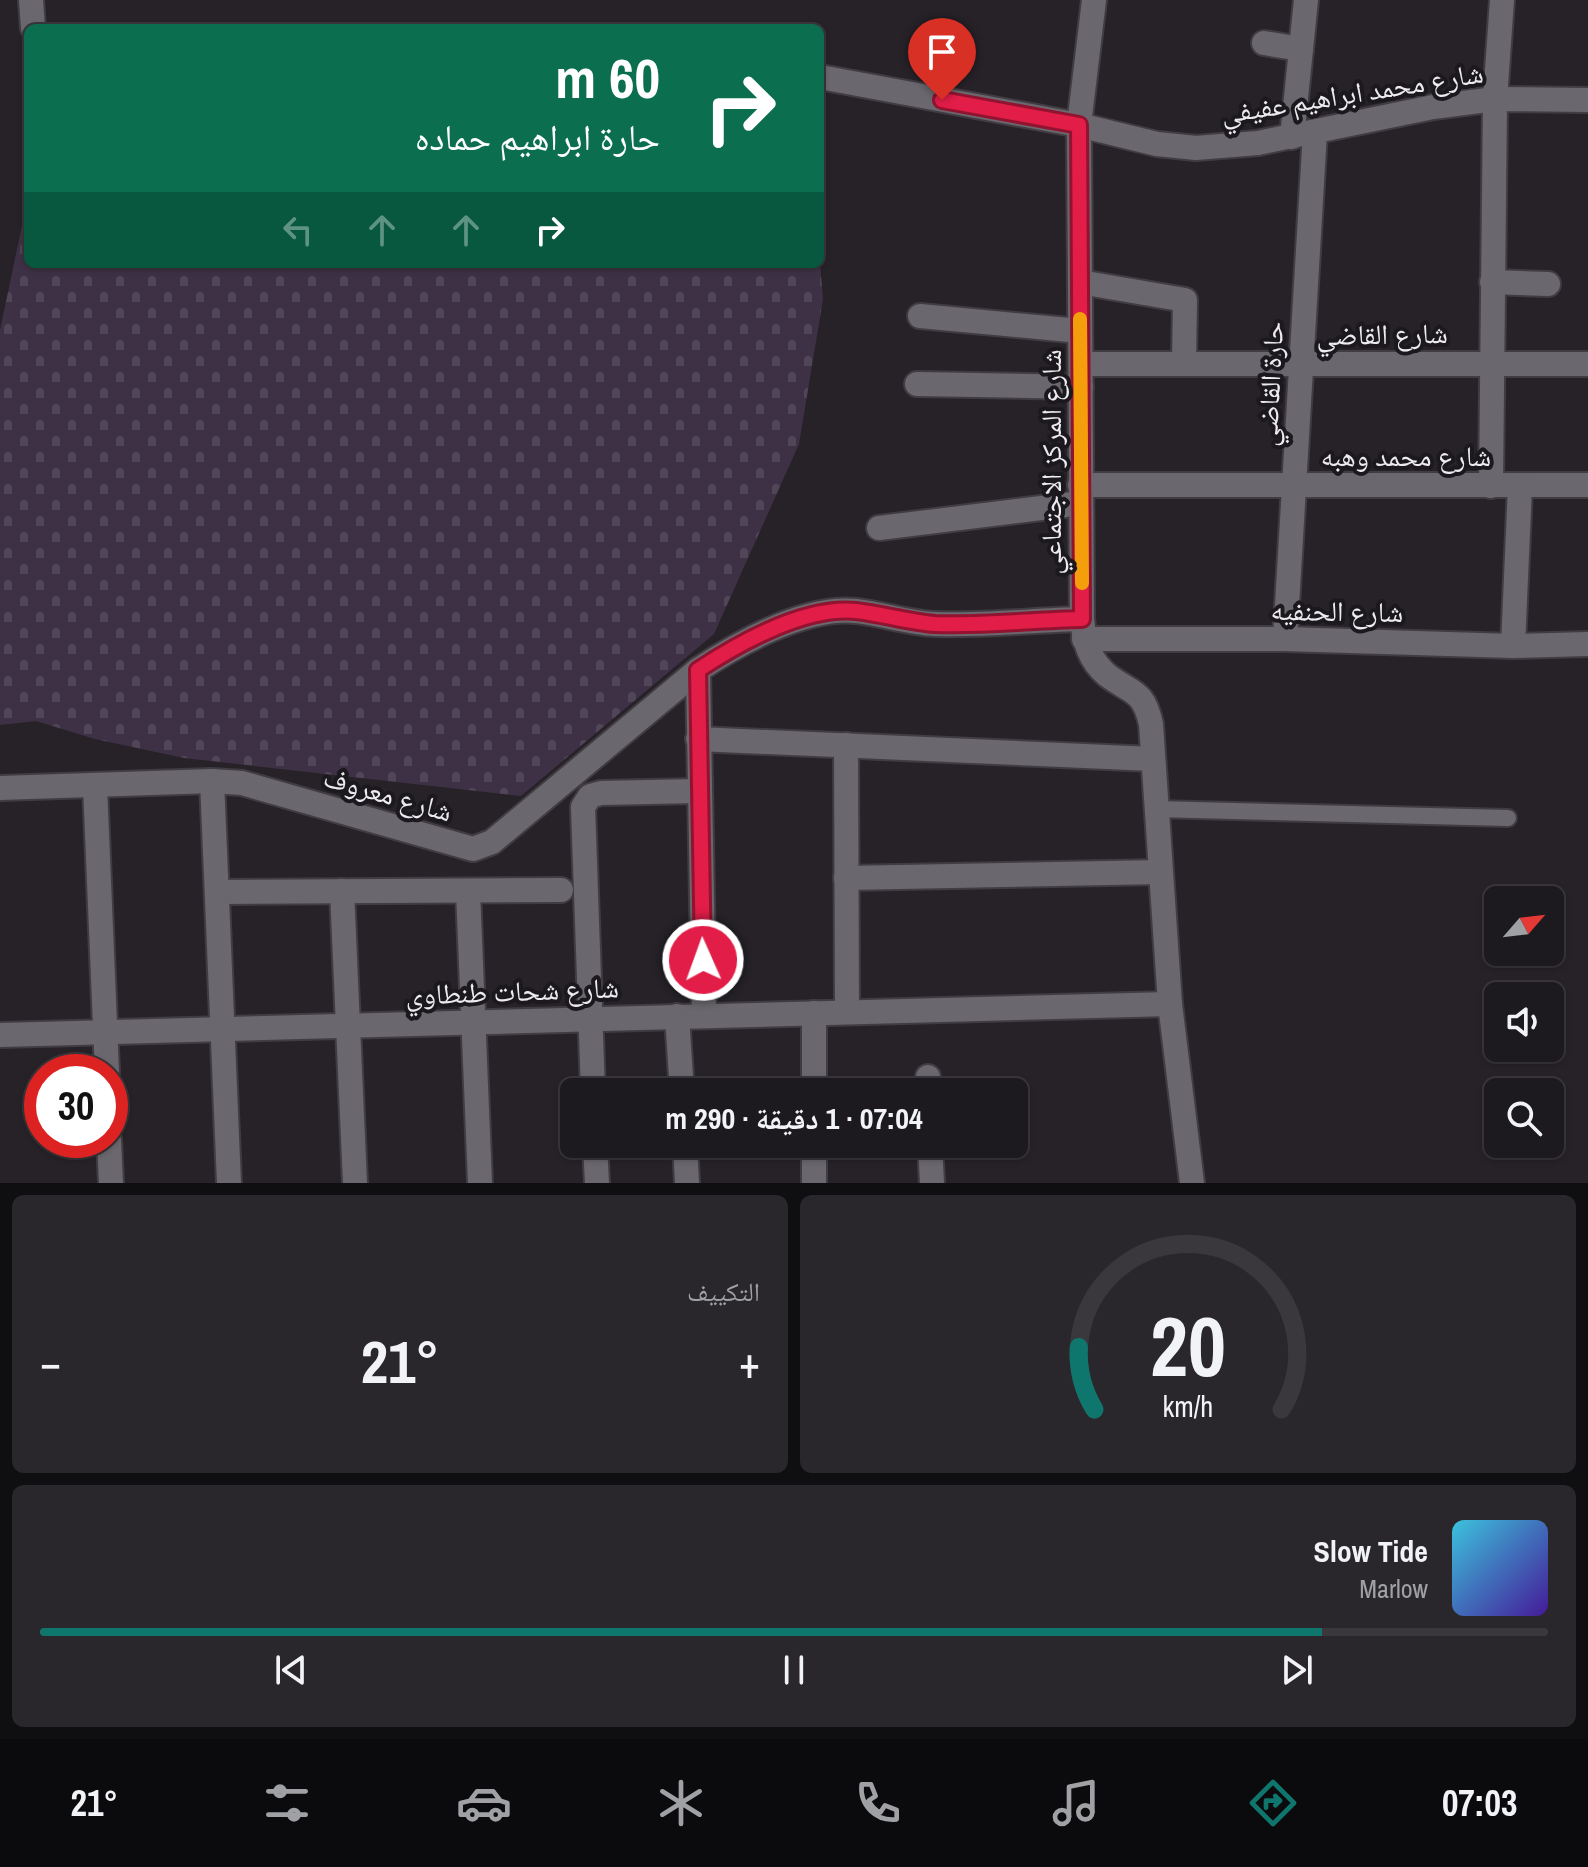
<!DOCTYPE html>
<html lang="ar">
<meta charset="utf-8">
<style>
body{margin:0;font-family:"Archivo Narrow","Noto Naskh Arabic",sans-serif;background:#29272b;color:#f1f3f6;direction:rtl;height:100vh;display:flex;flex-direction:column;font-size:30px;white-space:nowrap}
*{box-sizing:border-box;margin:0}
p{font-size:26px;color:#a0a1a4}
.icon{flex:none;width:44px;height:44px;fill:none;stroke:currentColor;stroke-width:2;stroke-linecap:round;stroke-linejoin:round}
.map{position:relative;height:1183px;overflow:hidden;direction:ltr}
.drawer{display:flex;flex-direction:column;gap:12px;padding:12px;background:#0f0e10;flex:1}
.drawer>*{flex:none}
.banner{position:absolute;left:24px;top:24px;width:800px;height:244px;border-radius:12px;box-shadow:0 2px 6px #0004,0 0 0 2px #3a383c;direction:rtl;background:#0b6e4f;color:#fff;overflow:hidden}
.needle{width:52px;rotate:62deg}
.controls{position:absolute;left:1484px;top:886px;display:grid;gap:16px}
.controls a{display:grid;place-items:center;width:80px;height:80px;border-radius:12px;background:#1c1a1e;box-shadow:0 2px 6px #0004,0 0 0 2px #3a383c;font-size:40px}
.speed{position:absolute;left:24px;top:1054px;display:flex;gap:16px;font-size:40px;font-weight:700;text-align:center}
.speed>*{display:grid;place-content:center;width:104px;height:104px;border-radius:50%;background:#1c1a1e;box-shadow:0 2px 6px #0004,0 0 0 2px #3a383c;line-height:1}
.speed .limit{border:12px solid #d22;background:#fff;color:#111}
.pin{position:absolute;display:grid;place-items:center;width:68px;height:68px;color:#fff;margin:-82px -34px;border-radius:50% 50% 50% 0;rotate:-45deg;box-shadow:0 0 8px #0007}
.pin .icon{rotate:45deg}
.me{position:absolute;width:88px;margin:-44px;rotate:358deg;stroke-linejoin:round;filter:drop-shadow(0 0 6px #0008)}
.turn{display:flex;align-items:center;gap:28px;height:168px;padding:0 32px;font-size:36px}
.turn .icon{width:104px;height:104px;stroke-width:2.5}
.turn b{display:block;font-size:56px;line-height:68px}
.lanes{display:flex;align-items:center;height:76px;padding:0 32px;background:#0003;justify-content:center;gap:40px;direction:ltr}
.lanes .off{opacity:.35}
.big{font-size:60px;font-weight:700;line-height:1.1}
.drawer .card{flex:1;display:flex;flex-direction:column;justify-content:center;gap:12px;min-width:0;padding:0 28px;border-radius:12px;background:#29272b}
.drawer .dial{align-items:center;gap:0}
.dial svg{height:208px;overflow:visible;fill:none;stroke:#3a383c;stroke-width:7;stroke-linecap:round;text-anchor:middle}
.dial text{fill:#f1f3f6;stroke:none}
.song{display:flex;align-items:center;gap:24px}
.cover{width:96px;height:96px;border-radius:12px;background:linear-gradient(135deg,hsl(190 70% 55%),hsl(260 70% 35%))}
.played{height:8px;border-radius:4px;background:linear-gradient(90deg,#0f766e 85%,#3a383c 85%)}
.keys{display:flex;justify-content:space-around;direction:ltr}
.heat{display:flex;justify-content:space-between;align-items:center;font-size:44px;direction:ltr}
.drawer .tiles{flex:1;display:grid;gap:12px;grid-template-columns:1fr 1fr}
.card:last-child{grid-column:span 2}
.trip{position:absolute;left:560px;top:1078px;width:468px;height:80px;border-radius:12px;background:#1c1a1e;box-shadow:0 2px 6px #0004,0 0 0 2px #3a383c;font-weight:700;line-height:80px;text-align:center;direction:rtl}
.tabs{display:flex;height:128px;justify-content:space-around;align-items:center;background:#0b0a0c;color:#a0a1a4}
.tabs .icon{width:56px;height:56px}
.tabs .active{color:#0f766e}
.tabs b{font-size:36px;color:#f1f3f6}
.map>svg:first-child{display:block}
.cemetery{fill:url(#cemetery-stones)}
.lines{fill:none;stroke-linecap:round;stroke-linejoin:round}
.service-casing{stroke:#403c42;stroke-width:20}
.minor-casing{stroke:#403c42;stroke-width:28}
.service{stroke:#6b676e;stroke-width:16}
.minor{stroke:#6b676e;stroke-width:24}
.route-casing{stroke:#92132f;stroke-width:20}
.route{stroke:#e11d48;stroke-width:14}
.slow{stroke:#f59e0b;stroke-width:14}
.labels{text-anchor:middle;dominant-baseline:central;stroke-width:8;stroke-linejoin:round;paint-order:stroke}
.street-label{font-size:28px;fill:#edebef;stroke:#1c191e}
</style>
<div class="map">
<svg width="1588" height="1183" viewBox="0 0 1588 1183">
<defs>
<pattern id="cemetery-stones" width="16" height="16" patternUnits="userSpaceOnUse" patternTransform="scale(2)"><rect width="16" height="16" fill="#3e3146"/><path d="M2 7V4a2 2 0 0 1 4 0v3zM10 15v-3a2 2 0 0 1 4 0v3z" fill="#514558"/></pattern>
</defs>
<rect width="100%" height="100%" fill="#262228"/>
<path class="cemetery" d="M28,197V264H820L823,299L799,444L714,634L521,796L184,758L95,739L36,721L0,725V330Z"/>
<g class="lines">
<g class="service-casing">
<path id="service" d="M1157,809L1508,818"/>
</g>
<g class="minor-casing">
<g id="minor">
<path d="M31,0L33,28"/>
<path d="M1094,0L1079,125L1082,619C1084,640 1089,660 1107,675C1132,694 1143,689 1151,724L1170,1004L1192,1183"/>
<path d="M1264,43L1301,49"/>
<path d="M820,77L1079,125L1157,144L1196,148L1258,143L1433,107L1495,99L1588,100"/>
<path d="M1292,137L1306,0"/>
<path d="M1080,282L1185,300L1184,364"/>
<path d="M1492,282L1548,284"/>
<path d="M920,316L1080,331"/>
<path d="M1081,364H1588"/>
<path d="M917,384L1081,387"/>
<path d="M1080,485H1588"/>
<path d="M1491,486L1495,99L1502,0"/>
<path d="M879,528L1081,503"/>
<path d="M1084,639H1285L1513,646L1588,644"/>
<path d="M1285,639L1315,132"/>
<path d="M1513,646L1520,486"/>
<path d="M698,670L704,1016"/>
<path d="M698,739L1153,759"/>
<path d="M846,745L847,1012"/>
<path d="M212,781L229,1183"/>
<path d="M95,786L107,1072"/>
<path d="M0,788L212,781L242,783L473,849L492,842L698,670C739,643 805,606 856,611C883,614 909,623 935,624C983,626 1034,620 1082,619"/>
<path d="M846,878L1161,872"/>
<path d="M342,891L355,1183"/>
<path d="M468,891L480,1183"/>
<path d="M217,892L561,890"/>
<path d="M677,1016L682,1092"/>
<path d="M0,1035L1170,1004"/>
<path d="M928,1077L929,1092"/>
<path d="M593,1092L583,807L590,796L601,793L698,791"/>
<path d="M814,1092V1013"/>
<path d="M109,1140L111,1183"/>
<path d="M595,1144L597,1183"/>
<path d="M685,1144L687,1183"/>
<path d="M930,1144L932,1183"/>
<path d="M814,1183V1144"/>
</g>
</g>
<use href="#service" class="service"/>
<use href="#minor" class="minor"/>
</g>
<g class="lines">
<g class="route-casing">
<path id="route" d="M703,960L698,670C739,643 805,606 856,611C882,614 909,622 935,624C983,626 1034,620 1082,619L1079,125L942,100"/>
</g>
<use href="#route" class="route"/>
<path class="slow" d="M1080,319L1082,583"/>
</g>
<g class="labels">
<g class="street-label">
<text transform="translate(1352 93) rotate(-9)">شارع محمد ابراهيم عفيفي</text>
<text transform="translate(1382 334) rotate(-1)">شارع القاضي</text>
<text transform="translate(1270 384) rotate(-87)">حارة القاضي</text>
<text x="1406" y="456">شارع محمد وهبه</text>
<text transform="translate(1051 462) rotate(-90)">شارع المركز الاجتماعي</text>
<text transform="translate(1337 611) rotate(1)">شارع الحنفيه</text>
<text transform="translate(388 794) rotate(16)">شارع معروف</text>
<text transform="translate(512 991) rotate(-2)">شارع شحات طنطاوي</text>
</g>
</g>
</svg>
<div class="controls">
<a><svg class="needle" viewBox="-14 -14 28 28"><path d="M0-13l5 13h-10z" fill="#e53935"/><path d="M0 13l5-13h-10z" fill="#a0a1a4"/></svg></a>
<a><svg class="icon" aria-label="sound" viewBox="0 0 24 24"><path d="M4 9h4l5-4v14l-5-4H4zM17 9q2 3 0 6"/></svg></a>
<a><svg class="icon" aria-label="search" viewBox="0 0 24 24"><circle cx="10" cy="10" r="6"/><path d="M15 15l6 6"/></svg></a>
</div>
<div class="speed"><div class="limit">30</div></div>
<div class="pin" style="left:942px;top:100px;background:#d93025"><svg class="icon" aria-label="arrive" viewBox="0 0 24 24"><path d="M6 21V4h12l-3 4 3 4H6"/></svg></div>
<svg class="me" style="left:703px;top:960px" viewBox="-20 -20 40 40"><circle r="17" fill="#e11d48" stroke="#fff" stroke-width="3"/><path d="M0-11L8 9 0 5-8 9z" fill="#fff"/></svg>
<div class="trip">07:04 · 1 دقيقة · 290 m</div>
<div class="banner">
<div class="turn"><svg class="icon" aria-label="right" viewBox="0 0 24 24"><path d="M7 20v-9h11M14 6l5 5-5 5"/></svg><div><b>60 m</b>حارة ابراهيم حماده</div></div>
<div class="lanes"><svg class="icon off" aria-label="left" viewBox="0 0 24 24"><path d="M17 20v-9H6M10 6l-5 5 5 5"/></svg><svg class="icon off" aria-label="ahead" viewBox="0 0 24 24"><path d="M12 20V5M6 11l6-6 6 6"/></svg><svg class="icon off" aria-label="ahead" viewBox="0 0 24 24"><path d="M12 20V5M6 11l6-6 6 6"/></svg><svg class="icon" aria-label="right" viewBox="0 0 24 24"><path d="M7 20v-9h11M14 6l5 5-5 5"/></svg></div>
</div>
</div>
<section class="drawer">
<div class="tiles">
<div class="card dial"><svg viewBox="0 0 100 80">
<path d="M14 69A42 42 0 1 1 86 69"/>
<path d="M14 69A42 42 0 0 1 8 45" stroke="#0f766e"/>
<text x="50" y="56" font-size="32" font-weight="700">20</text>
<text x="50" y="72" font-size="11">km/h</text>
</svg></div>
<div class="card"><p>التكييف</p>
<div class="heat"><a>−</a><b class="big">21°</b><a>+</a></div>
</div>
<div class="card">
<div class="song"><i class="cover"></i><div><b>Slow Tide</b><p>Marlow</p></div></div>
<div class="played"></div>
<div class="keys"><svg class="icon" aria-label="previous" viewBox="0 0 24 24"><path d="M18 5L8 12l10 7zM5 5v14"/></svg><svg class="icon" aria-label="pause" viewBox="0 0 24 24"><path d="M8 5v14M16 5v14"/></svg><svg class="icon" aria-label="next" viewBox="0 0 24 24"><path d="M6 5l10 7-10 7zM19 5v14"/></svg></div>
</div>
</div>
</section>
<nav class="tabs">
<b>07:03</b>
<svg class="icon active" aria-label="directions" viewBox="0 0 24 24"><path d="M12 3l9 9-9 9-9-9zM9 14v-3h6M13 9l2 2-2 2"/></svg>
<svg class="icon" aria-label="music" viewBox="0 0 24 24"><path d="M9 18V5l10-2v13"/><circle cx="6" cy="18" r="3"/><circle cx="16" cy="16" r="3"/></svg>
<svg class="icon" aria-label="phone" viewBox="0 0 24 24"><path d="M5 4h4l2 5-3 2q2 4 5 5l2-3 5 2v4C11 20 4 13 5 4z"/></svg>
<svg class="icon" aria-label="climate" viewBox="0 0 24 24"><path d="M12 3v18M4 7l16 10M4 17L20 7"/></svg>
<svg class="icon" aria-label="car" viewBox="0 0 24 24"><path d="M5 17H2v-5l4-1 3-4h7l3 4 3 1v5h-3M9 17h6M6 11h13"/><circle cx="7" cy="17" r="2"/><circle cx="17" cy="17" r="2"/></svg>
<svg class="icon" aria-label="filters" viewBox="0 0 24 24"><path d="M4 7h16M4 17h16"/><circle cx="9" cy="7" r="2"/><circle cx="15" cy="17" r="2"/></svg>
<b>21°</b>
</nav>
